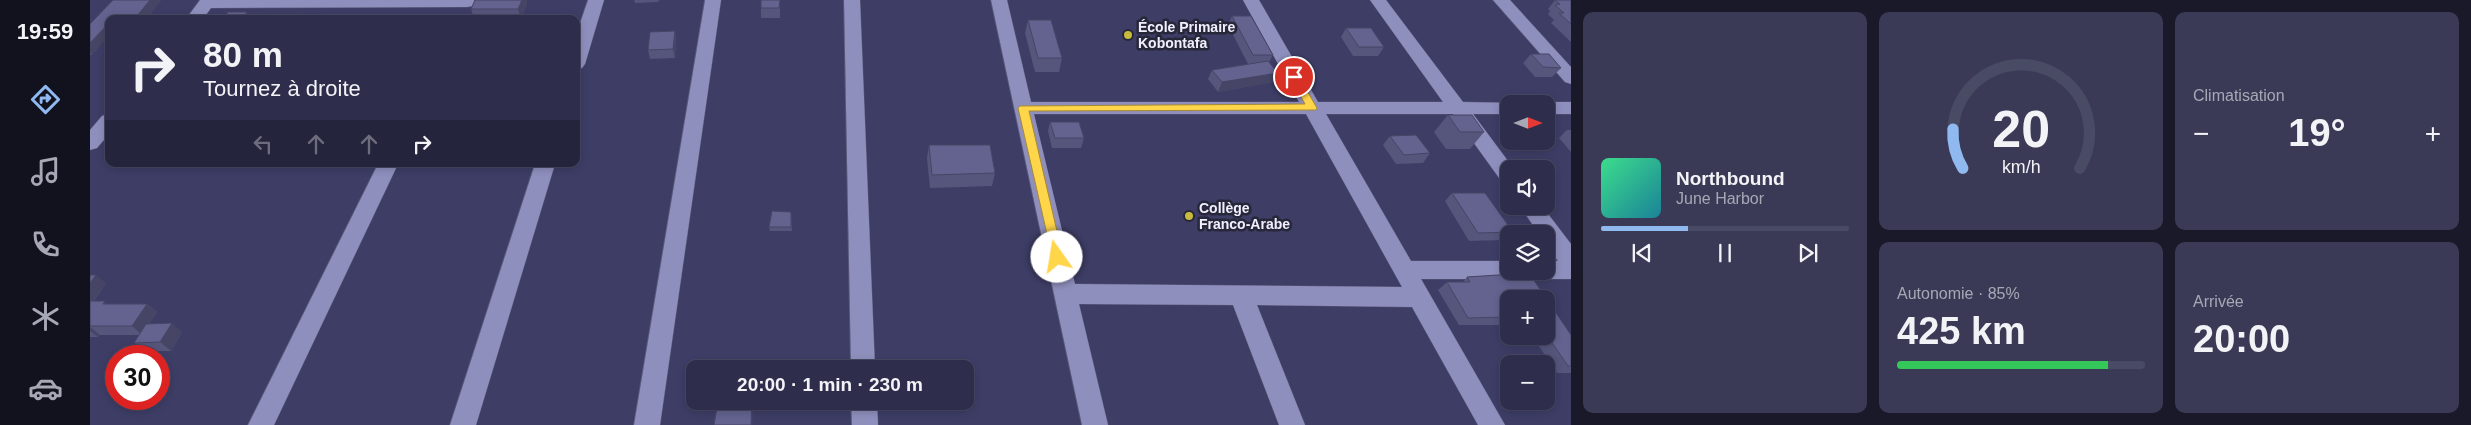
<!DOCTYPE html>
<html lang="fr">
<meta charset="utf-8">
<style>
body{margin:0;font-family:Arial,sans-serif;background:#3a3a56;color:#f1f3f6;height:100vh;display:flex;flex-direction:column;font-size:19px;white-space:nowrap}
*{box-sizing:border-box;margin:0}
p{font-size:16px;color:#a7a8b5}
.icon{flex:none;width:28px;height:28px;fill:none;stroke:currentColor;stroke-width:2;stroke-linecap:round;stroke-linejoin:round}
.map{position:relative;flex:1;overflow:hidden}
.panel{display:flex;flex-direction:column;gap:12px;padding:12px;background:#19192a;width:900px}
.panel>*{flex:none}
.hud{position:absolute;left:15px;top:15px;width:475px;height:152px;border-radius:10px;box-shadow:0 2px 8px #0003,0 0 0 1px #494a64;background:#2e2e4c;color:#f1f3f6;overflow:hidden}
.needle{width:32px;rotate:90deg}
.controls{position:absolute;left:1410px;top:95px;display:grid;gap:10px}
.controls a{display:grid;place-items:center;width:55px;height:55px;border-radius:10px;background:#2e2e4c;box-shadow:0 2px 8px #0003,0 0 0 1px #494a64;font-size:25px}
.speed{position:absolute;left:15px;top:345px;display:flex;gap:10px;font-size:25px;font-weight:700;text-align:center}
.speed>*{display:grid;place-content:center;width:65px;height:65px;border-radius:50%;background:#2e2e4c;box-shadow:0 2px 8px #0003,0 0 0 1px #494a64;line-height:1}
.speed .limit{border:8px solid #d22;background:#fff;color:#111}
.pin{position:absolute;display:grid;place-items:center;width:42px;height:42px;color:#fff;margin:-21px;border:2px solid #fff;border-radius:50%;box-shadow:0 1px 5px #0007}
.me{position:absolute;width:55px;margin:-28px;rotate:347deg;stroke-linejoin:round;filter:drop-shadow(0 0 4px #0008)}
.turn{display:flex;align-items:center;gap:18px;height:105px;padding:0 15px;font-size:22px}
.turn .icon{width:65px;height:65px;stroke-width:2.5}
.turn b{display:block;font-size:35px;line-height:42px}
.lanes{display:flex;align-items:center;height:48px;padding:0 15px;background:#0003;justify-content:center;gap:25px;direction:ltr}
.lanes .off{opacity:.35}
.big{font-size:38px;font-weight:600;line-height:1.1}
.panel .tile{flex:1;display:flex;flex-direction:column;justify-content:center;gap:8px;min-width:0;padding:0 18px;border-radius:10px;background:#3a3a56}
.panel .dial{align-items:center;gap:0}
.dial svg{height:130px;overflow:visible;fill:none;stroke:#494a64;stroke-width:7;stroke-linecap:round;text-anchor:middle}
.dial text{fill:#f1f3f6;stroke:none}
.song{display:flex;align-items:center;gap:15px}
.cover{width:60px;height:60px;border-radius:8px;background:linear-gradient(135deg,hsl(150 70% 55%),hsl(190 70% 35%))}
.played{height:5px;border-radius:2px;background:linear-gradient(90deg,#90b9f0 35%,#494a64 35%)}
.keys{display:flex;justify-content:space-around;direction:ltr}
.heat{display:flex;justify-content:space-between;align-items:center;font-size:28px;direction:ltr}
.charge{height:8px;border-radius:4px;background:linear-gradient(90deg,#34c759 85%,#494a64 0)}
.panel .tiles{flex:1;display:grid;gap:12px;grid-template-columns:repeat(3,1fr)}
.tile:first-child{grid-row:span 2}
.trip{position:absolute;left:596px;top:360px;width:288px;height:50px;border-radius:10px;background:#2e2e4c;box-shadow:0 2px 8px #0003,0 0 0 1px #494a64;font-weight:600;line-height:50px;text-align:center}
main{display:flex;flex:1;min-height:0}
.tabs{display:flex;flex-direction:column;width:90px;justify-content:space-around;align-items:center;background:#12121e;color:#a7a8b5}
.tabs .icon{width:35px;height:35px}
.tabs .active{color:#90b9f0}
.tabs b{font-size:22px;color:#f1f3f6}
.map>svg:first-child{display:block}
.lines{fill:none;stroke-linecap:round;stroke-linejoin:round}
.minor-casing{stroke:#5a5879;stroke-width:1}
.minor{fill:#8f8fbe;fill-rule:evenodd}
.wall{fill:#56557c}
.shaded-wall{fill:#464565}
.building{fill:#646390;stroke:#464565}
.route{fill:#ffd54a;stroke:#a68a30}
.poi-dot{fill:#c6bb3c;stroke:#27273a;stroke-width:2}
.labels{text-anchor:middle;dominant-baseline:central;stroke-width:5;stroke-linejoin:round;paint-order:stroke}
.poi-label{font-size:14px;font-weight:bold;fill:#efefff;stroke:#27273a;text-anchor:start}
</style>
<main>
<nav class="tabs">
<b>19:59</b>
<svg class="icon active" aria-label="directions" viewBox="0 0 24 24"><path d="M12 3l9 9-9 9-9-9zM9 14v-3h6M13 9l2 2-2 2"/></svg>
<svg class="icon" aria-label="music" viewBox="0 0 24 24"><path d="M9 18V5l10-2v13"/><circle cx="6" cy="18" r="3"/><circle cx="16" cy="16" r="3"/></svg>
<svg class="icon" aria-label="phone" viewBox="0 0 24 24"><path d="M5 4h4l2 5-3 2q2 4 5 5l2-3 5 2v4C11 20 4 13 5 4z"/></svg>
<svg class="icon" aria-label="climate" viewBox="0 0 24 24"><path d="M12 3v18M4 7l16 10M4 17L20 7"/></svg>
<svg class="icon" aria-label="car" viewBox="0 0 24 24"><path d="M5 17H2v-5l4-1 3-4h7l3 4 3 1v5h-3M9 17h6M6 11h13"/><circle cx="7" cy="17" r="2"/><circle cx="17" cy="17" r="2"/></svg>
</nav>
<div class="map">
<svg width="1481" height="425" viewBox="0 0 1481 425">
<rect width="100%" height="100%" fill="#3e3d66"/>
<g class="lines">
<g class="minor-casing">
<g id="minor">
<path d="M110,0H384L385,2L383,6L377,7L121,8L113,19H96Z"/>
<path d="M498,0H514L495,64L492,68L486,70V35Z"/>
<path d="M615,0H631L570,425H544Z"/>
<path d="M754,0H770L785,369H761Z"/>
<path d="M901,0H917L941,102H1209L1153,0H1169L1228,102H1353L1280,0H1296L1373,102L1426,103L1419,104V114H1383L1424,169H1419V184L1412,182L1363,114H1236L1321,261H1419V271H1430L1427,276L1419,279H1331L1415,425H1388L1322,307L1167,305L1215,425H1189L1143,305L989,304L1018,425H992ZM944,114H1216L1312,287L985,284Z"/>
<path d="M1403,0H1420L1481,67V84L1475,82Z"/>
<path d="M1456,102H1481V114H1456V104H1449Z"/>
<path d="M19,114V134L7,148L0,150V130L12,116Z"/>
<path d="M288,164H308L184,425H158Z"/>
<path d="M445,164H465L386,425H360Z"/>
<path d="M1430,206H1452L1481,244V279H1456L1448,276L1445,271H1456V261H1468L1456,244V234H1449Z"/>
<path d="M761,401H787L788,425H762Z"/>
</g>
</g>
<use href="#minor" class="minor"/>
</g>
<g class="wall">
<path d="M23,0H71L56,19H19L2,55H0V24Z"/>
<path d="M544,0H569L568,2L545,3Z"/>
<path d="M690,0V18H671V8Z"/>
<path d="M1465,0H1481V42L1461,23L1464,20L1458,14L1460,11L1458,9Z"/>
<path d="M437,3L431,19L384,18L381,9Z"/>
<path d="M1142,16L1183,55L1179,62L1183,82L1128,92L1118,79L1122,70L1158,64L1138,25Z"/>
<path d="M938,20L972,58L969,72H945L935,33Z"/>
<path d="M1256,28L1294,47L1288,56H1263L1251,37Z"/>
<path d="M585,31L586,40L585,58L560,59L558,50Z"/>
<path d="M1441,54L1471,68L1462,77H1445L1433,63Z"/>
<path d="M1358,115L1394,132L1380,149H1356L1344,132Z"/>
<path d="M960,122L994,138L991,148H962L958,131Z"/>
<path d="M1477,130H1481V152L1469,138Z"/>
<path d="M1300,136L1340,153L1333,163L1306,164L1293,145Z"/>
<path d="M839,145L905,173L902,186L840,188L837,158Z"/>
<path d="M1362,193L1423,232L1421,234H1419V236L1414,240L1379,241L1355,201Z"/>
<path d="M701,212L702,231H680L679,227Z"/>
<path d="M1439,273L1481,335V373H1467L1442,336H1456V299H1419V325H1369L1348,290L1357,282H1373L1377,277Z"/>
<path d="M0,275L16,283L4,301L18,304H57L67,312L59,324L92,332L81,351H55L44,343L49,335H10L8,337H0Z"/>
</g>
<g class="shaded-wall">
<path d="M60,0H71L56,19H49L47,16Z"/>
<path d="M432,0H437V3L431,19L428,9Z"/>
<path d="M157,12L161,19H152Z"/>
<path d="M19,23V36L2,55L0,53V43Z"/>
<path d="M585,31L586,40L585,58L583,49Z"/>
<path d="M1188,73L1183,82L1128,92L1132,82Z"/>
<path d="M6,275L16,283L0,306V283Z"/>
<path d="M57,304L67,312L52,335L42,326Z"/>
<path d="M82,323L92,332L81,351L70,342Z"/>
<path d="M0,327L10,335L8,337L0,331Z"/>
<path d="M662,401L663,409L662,425H661Z"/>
</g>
<g class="building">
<path d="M23,0H60L47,16H25L22,19H19V23L0,43V24Z"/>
<path d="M385,0H432L428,9H381Z"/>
<path d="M671,0H690L689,8H671Z"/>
<path d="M1465,0H1481V24L1469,13H1474L1465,5L1470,4Z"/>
<path d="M138,12H157L152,19H133Z"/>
<path d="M318,15H340L338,19H316Z"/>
<path d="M1142,16H1161L1183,55H1163Z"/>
<path d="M938,20H961L972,58H948Z"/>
<path d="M1256,28H1281L1294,47H1269Z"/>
<path d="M585,31L583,49L558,50L560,32Z"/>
<path d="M1441,54H1459L1471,68L1453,67Z"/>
<path d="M1178,61L1188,73L1132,82L1122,70Z"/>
<path d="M1358,115H1382L1394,132H1370Z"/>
<path d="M960,122H989L994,138H965Z"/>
<path d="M1326,135L1340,153L1314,155L1300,136Z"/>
<path d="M839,145H900L905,173L842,175Z"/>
<path d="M1362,193H1395L1423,232L1388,233Z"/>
<path d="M682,211L701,212V227H679Z"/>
<path d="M1439,273L1481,335V366H1478L1456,334V299H1419V317L1378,318L1357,282H1380L1377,277Z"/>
<path d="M0,275H6L0,283Z"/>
<path d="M0,301H15L13,304H57L42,326H0Z"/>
<path d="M82,323L70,342L44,343L56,324Z"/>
<path d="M628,401H662L661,425H624Z"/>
</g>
<path class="route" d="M1204,74L1209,77L1227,108L1226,110L939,111L973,257L971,260H963L928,108L930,106L1215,104L1200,77Z"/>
<g class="poi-dot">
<circle cx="1038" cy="35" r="5"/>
<circle cx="1099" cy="216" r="5"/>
</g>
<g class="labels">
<g class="poi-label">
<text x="1048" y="27">École Primaire<tspan x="1048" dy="16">Kobontafa</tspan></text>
<text x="1109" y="208">Collège<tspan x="1109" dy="16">Franco-Arabe</tspan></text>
</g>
</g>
</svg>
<div class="controls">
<a><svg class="needle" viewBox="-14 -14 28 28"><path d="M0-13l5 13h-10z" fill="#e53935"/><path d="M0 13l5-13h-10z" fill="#a7a8b5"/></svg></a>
<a><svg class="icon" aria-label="sound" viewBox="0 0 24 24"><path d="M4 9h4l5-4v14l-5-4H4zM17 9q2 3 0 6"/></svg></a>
<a><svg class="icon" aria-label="layers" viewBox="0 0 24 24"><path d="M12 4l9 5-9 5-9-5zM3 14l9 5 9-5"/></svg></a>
<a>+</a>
<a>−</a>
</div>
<div class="speed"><div class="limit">30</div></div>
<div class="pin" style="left:1204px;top:77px;background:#d93025"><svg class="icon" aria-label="arrive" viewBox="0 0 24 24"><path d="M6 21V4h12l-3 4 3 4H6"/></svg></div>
<svg class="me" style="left:967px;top:257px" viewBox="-20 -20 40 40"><circle r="19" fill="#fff"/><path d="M0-13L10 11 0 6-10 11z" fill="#ffd54a"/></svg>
<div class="trip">20:00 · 1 min · 230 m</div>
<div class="hud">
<div class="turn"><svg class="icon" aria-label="right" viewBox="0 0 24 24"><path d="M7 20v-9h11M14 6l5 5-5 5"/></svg><div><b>80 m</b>Tournez à droite</div></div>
<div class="lanes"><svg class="icon off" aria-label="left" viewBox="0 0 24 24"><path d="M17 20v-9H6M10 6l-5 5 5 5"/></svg><svg class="icon off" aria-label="ahead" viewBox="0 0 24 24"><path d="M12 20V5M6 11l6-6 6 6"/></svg><svg class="icon off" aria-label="ahead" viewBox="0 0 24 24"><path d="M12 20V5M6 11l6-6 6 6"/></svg><svg class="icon" aria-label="right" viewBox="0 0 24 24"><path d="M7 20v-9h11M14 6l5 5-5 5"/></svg></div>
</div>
</div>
<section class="panel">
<div class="tiles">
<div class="tile">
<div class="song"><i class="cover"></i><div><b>Northbound</b><p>June Harbor</p></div></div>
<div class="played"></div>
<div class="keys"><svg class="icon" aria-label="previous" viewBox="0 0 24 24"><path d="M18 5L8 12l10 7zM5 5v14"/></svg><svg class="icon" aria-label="pause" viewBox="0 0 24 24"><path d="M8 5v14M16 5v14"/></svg><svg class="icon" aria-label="next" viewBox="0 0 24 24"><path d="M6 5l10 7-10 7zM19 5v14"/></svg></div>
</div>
<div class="tile dial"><svg viewBox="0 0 100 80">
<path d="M14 69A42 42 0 1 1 86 69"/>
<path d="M14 69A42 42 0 0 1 8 45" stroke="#90b9f0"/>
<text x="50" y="56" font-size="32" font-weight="700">20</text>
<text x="50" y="72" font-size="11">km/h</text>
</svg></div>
<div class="tile"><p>Climatisation</p>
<div class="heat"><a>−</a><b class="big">19°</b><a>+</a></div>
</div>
<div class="tile"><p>Autonomie · 85%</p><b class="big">425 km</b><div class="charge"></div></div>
<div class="tile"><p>Arrivée</p><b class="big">20:00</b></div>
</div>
</section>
</main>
